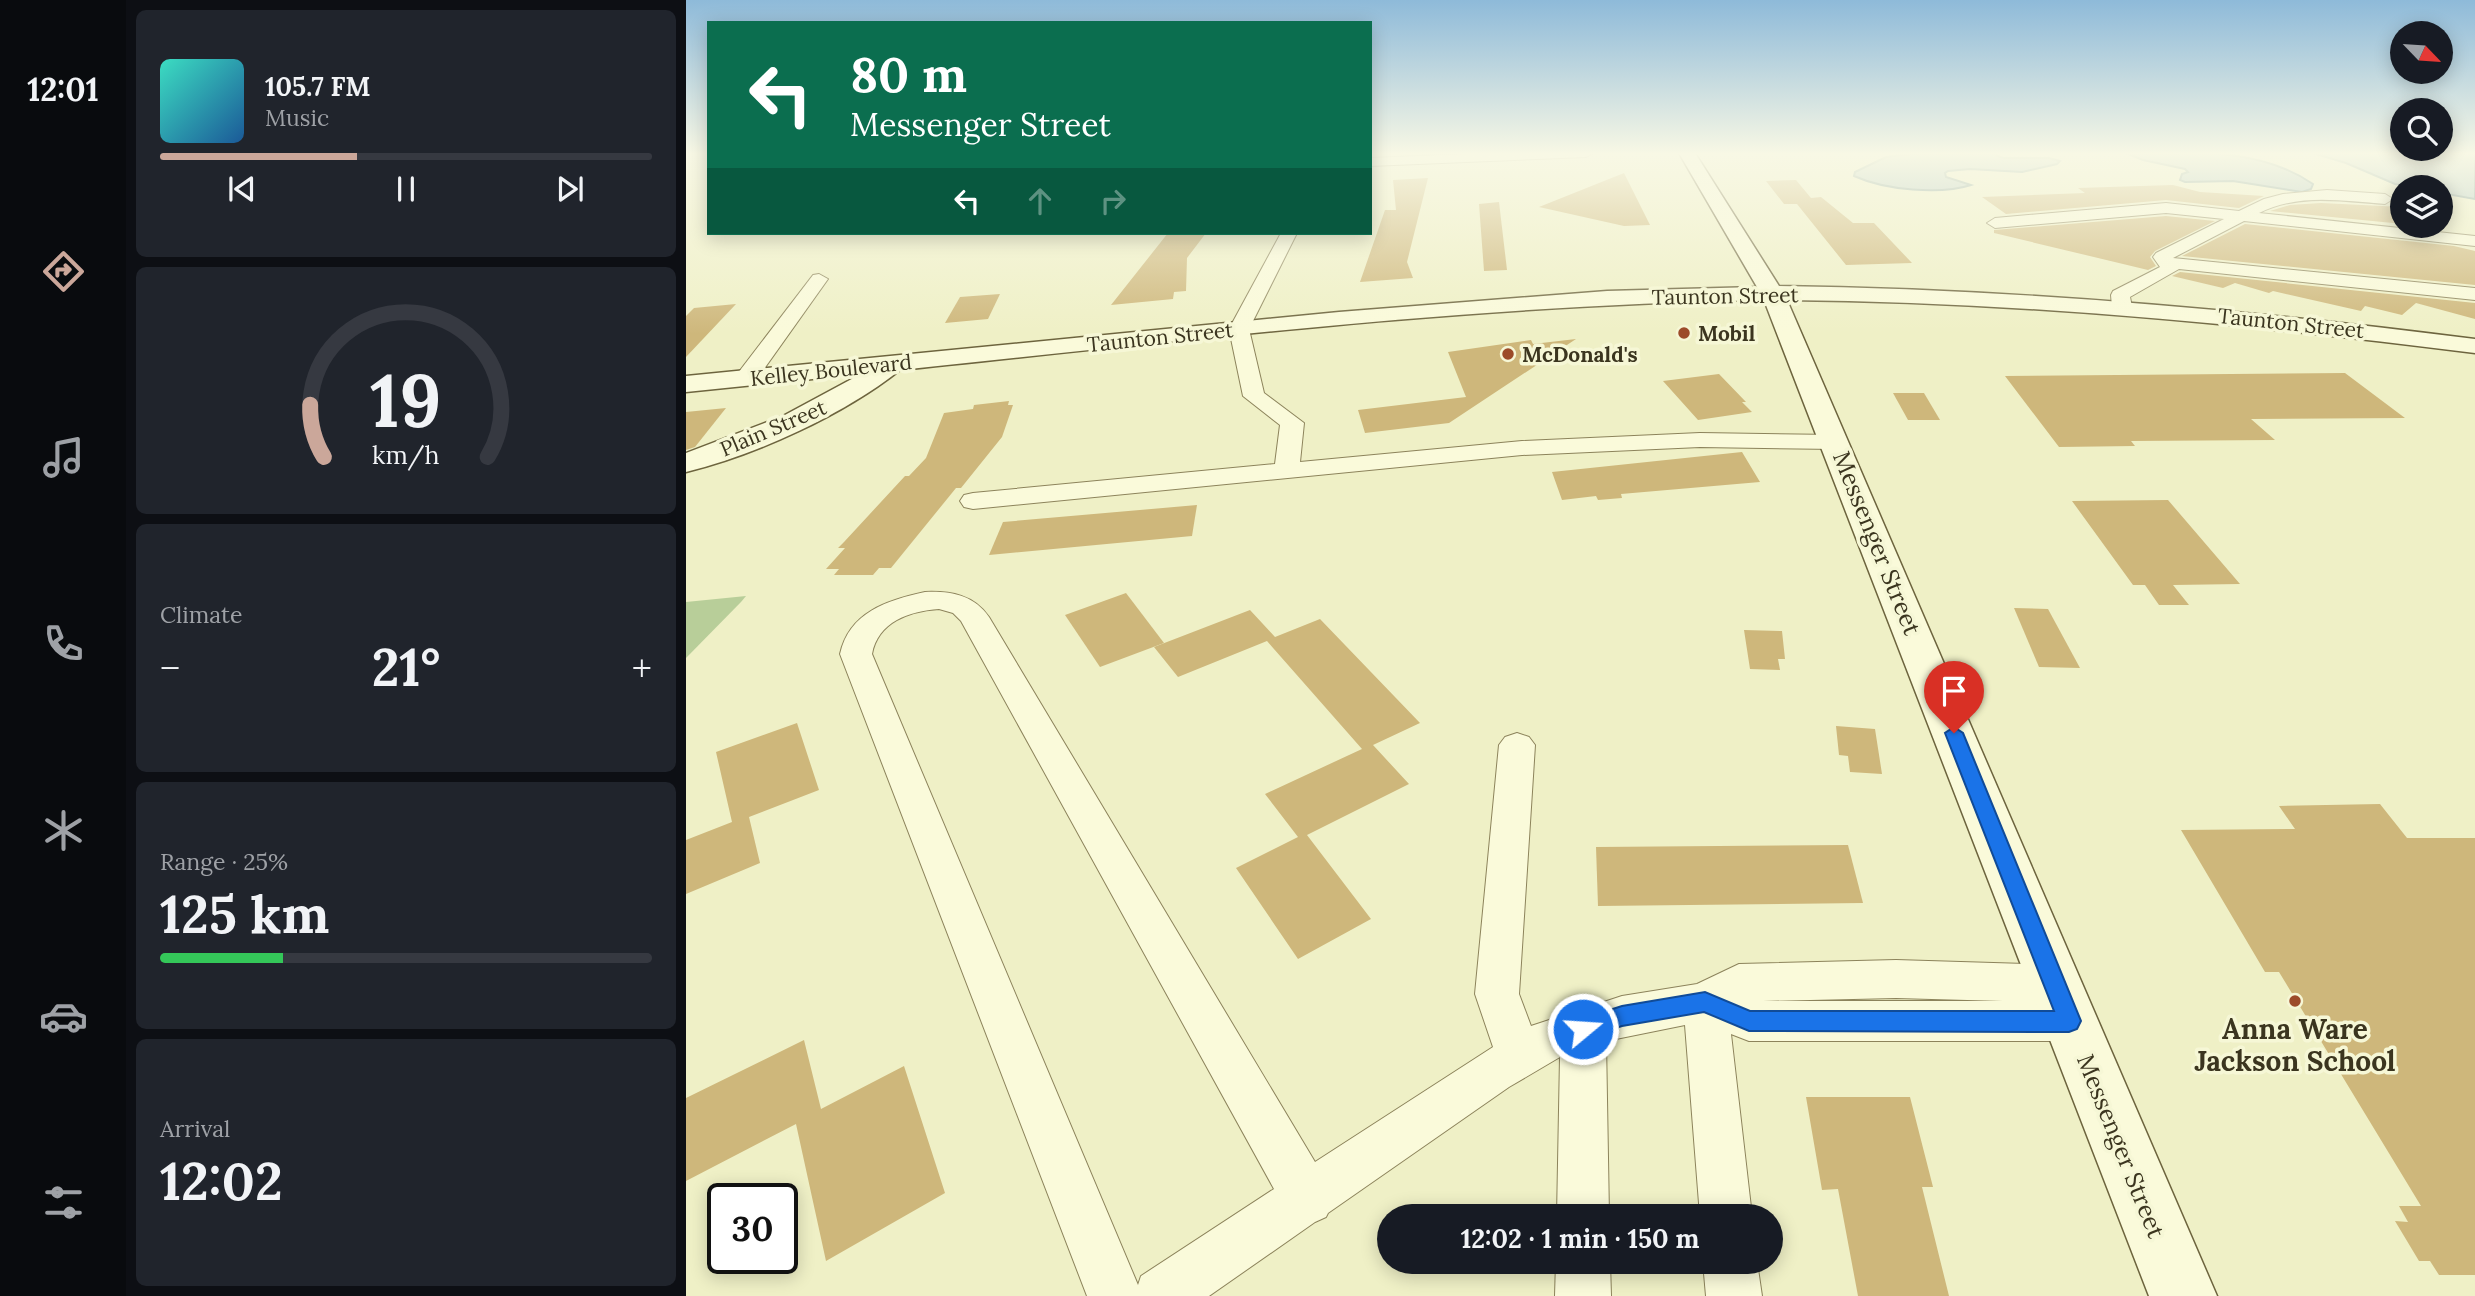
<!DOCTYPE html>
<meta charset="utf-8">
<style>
body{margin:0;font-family:Lora,serif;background:#20242c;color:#f1f3f6;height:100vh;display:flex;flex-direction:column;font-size:26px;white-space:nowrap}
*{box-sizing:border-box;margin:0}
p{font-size:23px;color:#9ea1a6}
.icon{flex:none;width:38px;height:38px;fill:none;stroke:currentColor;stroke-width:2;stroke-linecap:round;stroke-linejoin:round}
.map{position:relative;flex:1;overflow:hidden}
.sheet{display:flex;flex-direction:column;gap:10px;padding:10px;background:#0d0f14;width:560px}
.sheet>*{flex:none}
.guide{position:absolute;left:21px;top:21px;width:665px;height:214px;border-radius:0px;box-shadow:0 4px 18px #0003;background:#0b6e4f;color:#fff;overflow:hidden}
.needle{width:46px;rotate:115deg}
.fabs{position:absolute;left:1704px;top:21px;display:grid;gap:14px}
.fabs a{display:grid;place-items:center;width:63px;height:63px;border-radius:50%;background:#171b24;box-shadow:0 4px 18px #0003;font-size:35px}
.speed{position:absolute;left:21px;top:1183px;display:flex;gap:14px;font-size:35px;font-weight:700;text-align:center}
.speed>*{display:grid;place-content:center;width:91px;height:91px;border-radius:50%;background:#171b24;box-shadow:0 4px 18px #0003;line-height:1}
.speed .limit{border:4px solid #111;border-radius:10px;background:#fff;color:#111}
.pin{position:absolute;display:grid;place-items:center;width:60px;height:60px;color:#fff;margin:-72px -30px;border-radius:50% 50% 50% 0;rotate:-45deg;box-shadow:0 0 7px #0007}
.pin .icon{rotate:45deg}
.me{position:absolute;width:77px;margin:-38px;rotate:72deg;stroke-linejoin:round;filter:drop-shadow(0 0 5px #0008)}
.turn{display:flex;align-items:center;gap:24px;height:147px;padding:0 28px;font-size:32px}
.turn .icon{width:91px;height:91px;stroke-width:2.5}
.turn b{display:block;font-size:49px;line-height:60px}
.lanes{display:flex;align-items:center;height:66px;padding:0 28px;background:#0003;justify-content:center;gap:35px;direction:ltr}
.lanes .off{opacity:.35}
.big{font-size:52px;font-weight:800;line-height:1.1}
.sheet .card{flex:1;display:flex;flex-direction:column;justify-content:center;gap:10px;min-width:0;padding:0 24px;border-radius:10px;background:#20242c}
.sheet .dial{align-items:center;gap:0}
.dial svg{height:182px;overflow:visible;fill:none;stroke:#363941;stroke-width:7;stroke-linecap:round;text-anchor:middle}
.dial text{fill:#f1f3f6;stroke:none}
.song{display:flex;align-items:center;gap:21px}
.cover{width:84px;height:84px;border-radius:10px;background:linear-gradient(135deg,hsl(170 70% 55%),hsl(210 70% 35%))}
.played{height:7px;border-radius:4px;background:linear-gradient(90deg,#cba79a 40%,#363941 40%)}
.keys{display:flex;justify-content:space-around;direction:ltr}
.heat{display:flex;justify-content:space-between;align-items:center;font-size:38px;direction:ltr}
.charge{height:10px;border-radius:5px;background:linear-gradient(90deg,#34c759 25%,#363941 0)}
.trip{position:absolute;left:691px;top:1204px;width:406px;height:70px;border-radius:35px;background:#171b24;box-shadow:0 4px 18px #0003;font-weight:800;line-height:70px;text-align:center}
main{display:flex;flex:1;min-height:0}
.menu{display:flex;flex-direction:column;width:126px;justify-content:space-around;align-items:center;background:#090b0e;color:#9ea1a6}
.menu .icon{width:49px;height:49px}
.menu .on{color:#cba79a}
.menu b{font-size:32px;color:#f1f3f6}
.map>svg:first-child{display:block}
.green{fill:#b8ce99}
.water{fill:#a7c3c3;stroke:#6d9092;stroke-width:2}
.building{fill:#ceb77b}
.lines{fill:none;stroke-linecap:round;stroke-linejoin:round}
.street-casing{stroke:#8c835b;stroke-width:2}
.secondary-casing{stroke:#6d643e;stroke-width:3}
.street{fill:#fafada;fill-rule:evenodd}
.secondary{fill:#fafada;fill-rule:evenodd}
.route{fill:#1a73e8;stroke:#114b97;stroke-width:2}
.poi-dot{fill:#9c4b29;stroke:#f6f7d6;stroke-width:2.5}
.labels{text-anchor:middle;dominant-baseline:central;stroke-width:7;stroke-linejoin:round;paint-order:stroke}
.far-street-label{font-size:21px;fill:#3b351f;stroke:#f6f7d6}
.far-poi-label{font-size:21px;font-weight:bold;fill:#3b351f;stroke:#f6f7d6;text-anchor:start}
.street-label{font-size:24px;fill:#3b351f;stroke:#f6f7d6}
.near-poi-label{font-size:28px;font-weight:bold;fill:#3b351f;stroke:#f6f7d6}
</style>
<main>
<nav class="menu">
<b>12:01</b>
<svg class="icon on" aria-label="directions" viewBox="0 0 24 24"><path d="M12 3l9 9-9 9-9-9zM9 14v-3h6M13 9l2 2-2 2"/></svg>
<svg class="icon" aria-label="music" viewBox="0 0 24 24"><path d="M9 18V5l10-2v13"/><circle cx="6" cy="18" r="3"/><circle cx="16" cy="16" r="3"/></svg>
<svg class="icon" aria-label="phone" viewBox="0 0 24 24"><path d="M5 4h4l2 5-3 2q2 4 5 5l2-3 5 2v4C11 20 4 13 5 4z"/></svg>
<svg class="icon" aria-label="climate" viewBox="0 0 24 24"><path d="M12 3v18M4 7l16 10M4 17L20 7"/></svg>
<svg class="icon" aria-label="car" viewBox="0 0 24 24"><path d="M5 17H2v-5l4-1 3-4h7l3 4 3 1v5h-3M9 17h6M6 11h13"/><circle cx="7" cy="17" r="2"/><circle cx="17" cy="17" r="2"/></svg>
<svg class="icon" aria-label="filters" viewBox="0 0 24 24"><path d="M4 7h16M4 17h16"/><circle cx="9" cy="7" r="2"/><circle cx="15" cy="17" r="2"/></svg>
</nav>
<section class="sheet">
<div class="card">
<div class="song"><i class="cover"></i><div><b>105.7 FM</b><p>Music</p></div></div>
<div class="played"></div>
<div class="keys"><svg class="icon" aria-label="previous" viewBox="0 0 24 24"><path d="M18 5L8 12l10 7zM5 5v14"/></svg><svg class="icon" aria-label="pause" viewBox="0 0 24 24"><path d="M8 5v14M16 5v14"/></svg><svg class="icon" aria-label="next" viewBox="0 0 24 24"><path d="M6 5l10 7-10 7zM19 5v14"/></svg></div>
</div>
<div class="card dial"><svg viewBox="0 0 100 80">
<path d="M14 69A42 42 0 1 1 86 69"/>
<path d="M14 69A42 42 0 0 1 8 46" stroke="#cba79a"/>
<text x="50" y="56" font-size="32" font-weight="700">19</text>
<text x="50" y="72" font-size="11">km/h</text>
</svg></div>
<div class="card"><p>Climate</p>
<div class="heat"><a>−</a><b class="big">21°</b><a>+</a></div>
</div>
<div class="card"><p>Range · 25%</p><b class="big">125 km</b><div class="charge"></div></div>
<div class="card"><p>Arrival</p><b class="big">12:02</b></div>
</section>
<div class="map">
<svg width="1789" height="1296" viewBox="0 0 1789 1296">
<rect width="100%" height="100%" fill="#eff0c6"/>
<path class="green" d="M60,596L55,602L0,658V602Z"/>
<g class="water">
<path d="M1234,153H1310L1311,156L1318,158H1363L1374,161L1371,164L1336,172L1284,169L1262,171L1259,173L1260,177L1285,185C1254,195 1199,190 1168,176L1169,172L1200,157Z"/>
<path d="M1440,153C1503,153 1572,146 1627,184L1625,189L1616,192L1547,181L1499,182L1494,180L1496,174L1502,172L1499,169L1457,160Z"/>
<path d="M1627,153H1789V199L1755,193V187H1726L1709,184L1660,163Z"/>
</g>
<g class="building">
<path d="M938,173L964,225L938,226L853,207Z"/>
<path d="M742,178L721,262L727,278L674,282L699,210H710L707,180Z"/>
<path d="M1110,180L1125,198L1135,197L1167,223H1188L1226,263L1160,265L1111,204H1098L1080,181Z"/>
<path d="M1487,185L1514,192L1578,196L1553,208L1480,200L1320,214L1296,197L1399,193L1392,188Z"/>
<path d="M813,202L821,270L798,271L793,204Z"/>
<path d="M1635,203L1717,207V224L1584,211L1604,205Z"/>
<path d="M1480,216L1529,221L1469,251L1464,257L1470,266L1462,270L1308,233V230Z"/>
<path d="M1559,224L1768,246L1789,251V285L1496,256Z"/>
<path d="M482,233H520L501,258L500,291L488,292L487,299L425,305Z"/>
<path d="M1494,272L1789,303V319L1730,303L1716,315L1679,306L1675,311L1587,291L1583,293L1549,283L1537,288L1486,276Z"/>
<path d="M314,294L302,319L259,323L274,297Z"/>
<path d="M50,304L0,357V316L8,308Z"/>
<path d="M890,339L763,423L679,433L672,410L780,397L762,352L845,340L847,344Z"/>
<path d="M1659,373L1719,418L1565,419L1589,440L1445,441L1449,446L1373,447L1319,376Z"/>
<path d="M1033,374L1060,402H1056L1066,412L1012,420L977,381Z"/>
<path d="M1207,393H1238L1254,420H1222Z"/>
<path d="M323,401L322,405H327L316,437L275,488H270L205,568H193L187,575H148L153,569H140L159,548H152L158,542L219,476H223L240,458L258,413L287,409L288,405Z"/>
<path d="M40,408L9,447L0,450V412Z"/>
<path d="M1056,452L1074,482L935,494L936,498L912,500L910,496L876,500L866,472Z"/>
<path d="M1482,500L1554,584L1487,585L1503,605H1473L1459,585H1447L1386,501Z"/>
<path d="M511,505L506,536L303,555L317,522Z"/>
<path d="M440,593L478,643L414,667L379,615Z"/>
<path d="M1328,608L1362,609L1394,668L1353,667Z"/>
<path d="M564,610L589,637L634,619L734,723L687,745L723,784L621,835L685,919L612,959L550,868L612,837L579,794L676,749L581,641L492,677L468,647Z"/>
<path d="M1058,630L1096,631L1099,659H1092L1094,670L1064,669Z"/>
<path d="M111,723L133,790L63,817L74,863L0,894V840L46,822L30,752Z"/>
<path d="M1150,726L1189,729L1196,774L1164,772L1162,756L1153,755Z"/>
<path d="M1694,804L1721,838H1789V1275H1753L1744,1261H1733L1709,1221L1722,1222L1713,1206H1735L1593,972H1579L1495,830L1609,829L1593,806Z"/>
<path d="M1162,845L1177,903L912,906L910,847Z"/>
<path d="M118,1040L135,1109L218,1066L259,1193L140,1261L110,1124L0,1181V1098Z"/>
<path d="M1120,1097H1224L1247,1187H1236L1263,1296H1172L1152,1189L1136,1190Z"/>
</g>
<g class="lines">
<g class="street-casing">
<g id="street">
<path d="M804,153H907L900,157L684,166V158Z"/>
<path d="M1641,190L1699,194L1707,199L1699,204C1656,201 1613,193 1573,213L1789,236V246L1558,221L1487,258L1789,288V300L1493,269L1444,297L1446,307L1436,313L1426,307L1425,295L1427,291L1474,267L1467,257L1470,253L1538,219L1480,213L1309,228L1301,223L1309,218L1480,203L1553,211L1578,199L1597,194Z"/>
<path d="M595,233H611L563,329L578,393L618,423L614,462L836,441L1014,433L1150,435L1158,437L1162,442L1158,447L1150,449L1014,447L836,455L287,509L278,507L274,501L278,495L287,493L589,464L594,425L557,396L543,329Z"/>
<path d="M133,274L142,279L68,383H52L49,378L52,373L127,275Z"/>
<path d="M239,592C265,591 288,595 303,617L629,1162L807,1047L789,994L813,745L819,737L831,733L843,737L849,745L833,994L845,1026L936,996L1011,984L1053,964L1210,960L1368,965L1383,971L1390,984L1383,997L1373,1001H1383L1399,1007L1406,1021L1399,1035L1383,1041H1063L1045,1034L1066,1216H1014L999,1025L920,1041L923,1216H871L874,1057L823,1087L642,1213L640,1217L629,1222L523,1296H401L154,654C163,612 202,600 239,592ZM253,609L267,613L275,621L588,1189L455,1276L452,1285L186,654C192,622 223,611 253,609ZM1210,998L1317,1001H1077Z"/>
<path d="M870,1262H924L925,1296H869Z"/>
<path d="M1017,1262H1071L1076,1296H1020Z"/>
</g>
</g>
<g class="secondary-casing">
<path id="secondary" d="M993,153H1009L1093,286C1326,289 1557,309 1789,339V353C1560,324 1332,302 1101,300L1531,1296H1463L1078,300C789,305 501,340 214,370C157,415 70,455 0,472V453L97,416L175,374L0,392V376L653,312L921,291L1071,287Z"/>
</g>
<use href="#street" class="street"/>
<use href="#secondary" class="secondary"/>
</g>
<linearGradient id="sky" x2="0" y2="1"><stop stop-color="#8ebad9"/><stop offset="0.46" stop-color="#f8f8e5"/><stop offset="1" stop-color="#f8f8e5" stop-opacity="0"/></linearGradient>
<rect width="1789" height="334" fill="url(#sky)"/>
<path class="route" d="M1268,727L1277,733L1395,1021L1391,1029L1383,1032L1063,1031L1018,1012L936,1026L897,1039L889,1036L885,1029L889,1021L936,1006L1019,992L1064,1011H1368L1259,733Z"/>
<g class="poi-dot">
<circle cx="998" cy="333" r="7"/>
<circle cx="822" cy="354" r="7"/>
<circle cx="1609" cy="1001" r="7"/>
</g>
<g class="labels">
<g class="far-street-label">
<text transform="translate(1039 296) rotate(-1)">Taunton Street</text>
<text transform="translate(1605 323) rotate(6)">Taunton Street</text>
<text transform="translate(474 337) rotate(-6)">Taunton Street</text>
<text transform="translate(145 370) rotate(-6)">Kelley Boulevard</text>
<text transform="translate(87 428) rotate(-23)">Plain Street</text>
</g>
<g class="far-poi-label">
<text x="1012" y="333">Mobil</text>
<text x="836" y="354">McDonald's</text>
</g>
<g class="street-label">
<text transform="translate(1191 543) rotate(68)">Messenger Street</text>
<text transform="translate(1435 1146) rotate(68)">Messenger Street</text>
</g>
<g class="near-poi-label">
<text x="1609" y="1029">Anna Ware<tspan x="1609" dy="32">Jackson School</tspan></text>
</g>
</g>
</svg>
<div class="fabs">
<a><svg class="needle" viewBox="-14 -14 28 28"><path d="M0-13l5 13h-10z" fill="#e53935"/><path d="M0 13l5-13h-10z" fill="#9ea1a6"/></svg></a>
<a><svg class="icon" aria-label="search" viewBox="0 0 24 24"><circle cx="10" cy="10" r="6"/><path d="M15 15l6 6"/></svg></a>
<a><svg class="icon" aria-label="layers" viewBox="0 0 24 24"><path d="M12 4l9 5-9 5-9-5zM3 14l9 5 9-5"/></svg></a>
</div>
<div class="speed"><div class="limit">30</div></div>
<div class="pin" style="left:1268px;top:733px;background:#d93025"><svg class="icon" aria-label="arrive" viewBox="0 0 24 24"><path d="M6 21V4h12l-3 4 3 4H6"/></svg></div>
<svg class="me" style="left:897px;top:1029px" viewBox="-20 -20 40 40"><circle r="17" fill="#1a73e8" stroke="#fff" stroke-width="3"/><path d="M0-11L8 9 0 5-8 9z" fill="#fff"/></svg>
<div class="trip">12:02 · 1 min · 150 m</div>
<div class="guide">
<div class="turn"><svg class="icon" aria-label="left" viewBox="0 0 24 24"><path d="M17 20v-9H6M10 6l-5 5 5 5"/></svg><div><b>80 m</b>Messenger Street</div></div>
<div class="lanes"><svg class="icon" aria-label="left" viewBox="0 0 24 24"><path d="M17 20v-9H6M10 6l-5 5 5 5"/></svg><svg class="icon off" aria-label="ahead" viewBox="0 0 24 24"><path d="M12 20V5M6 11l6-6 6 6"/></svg><svg class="icon off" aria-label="right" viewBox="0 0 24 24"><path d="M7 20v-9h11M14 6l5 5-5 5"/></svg></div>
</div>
</div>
</main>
